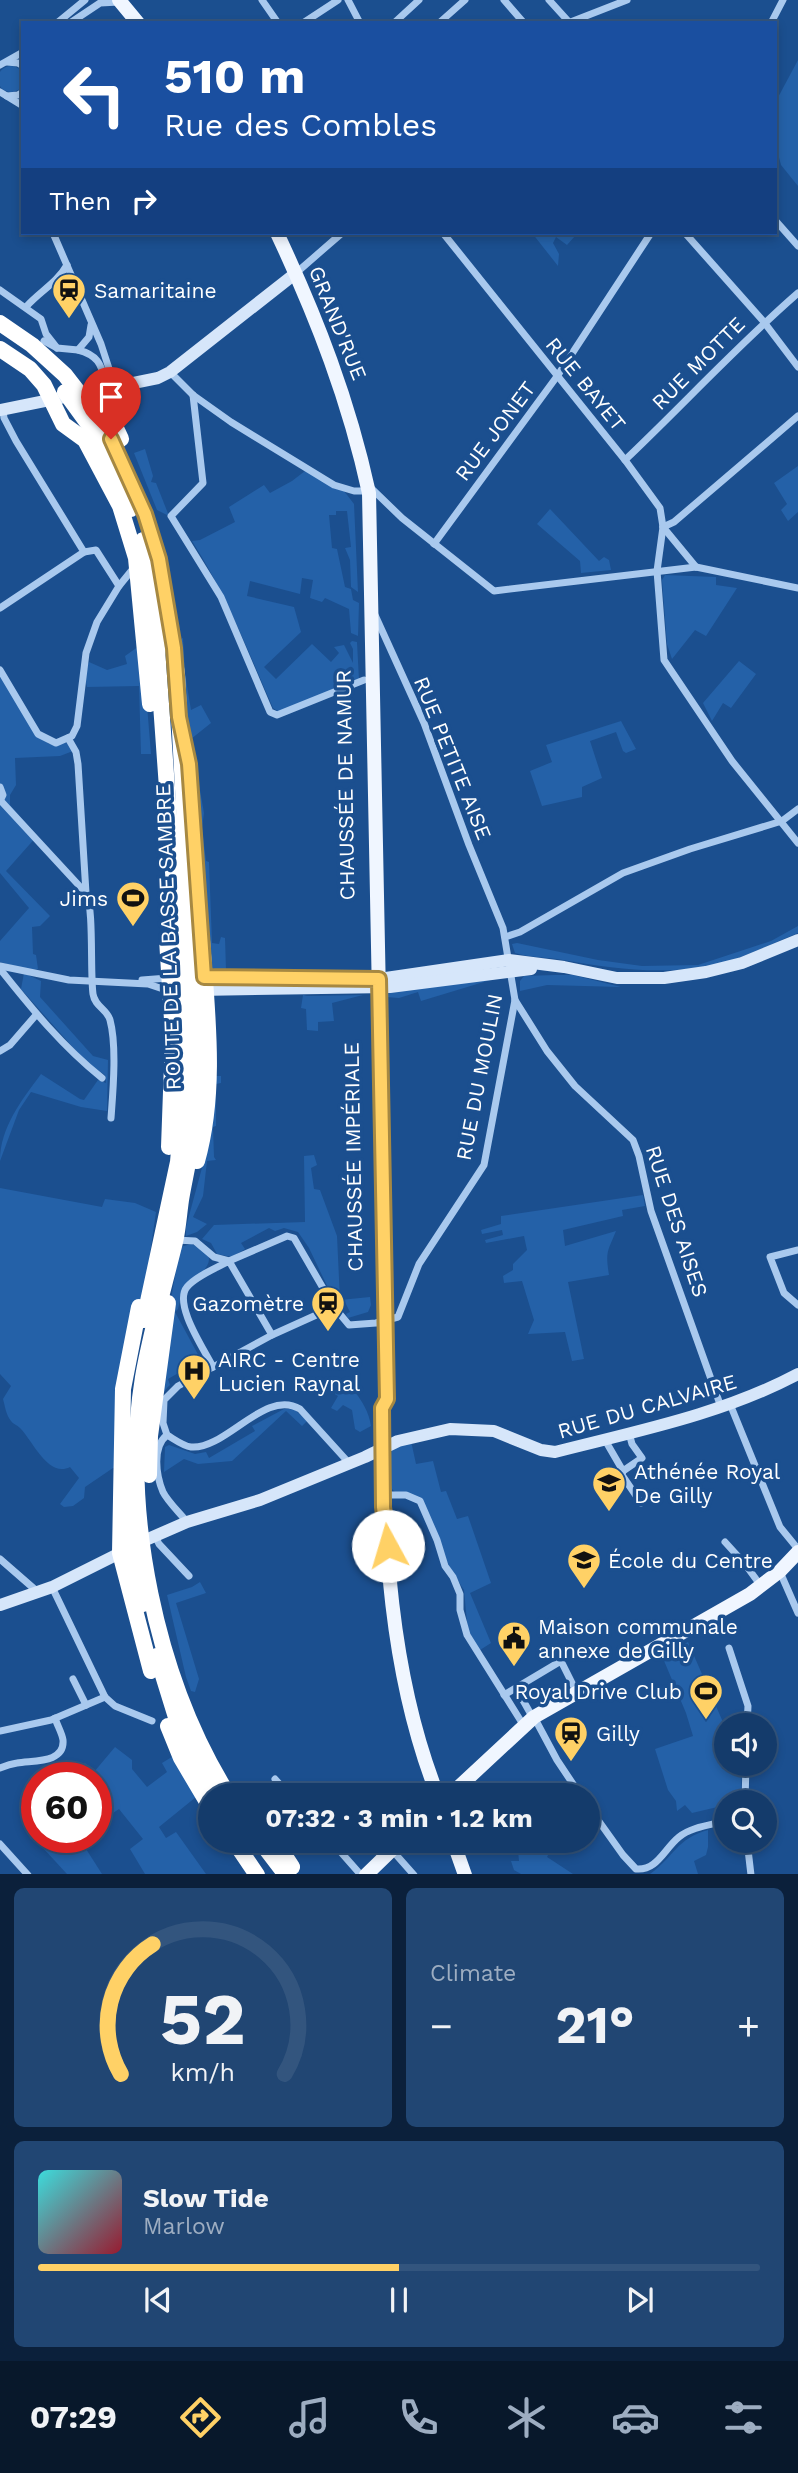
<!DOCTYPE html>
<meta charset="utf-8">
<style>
body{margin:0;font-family:"Work Sans",sans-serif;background:#214673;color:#f1f3f6;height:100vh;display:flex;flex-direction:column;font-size:26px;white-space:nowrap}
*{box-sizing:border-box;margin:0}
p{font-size:23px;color:#9dadc1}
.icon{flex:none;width:38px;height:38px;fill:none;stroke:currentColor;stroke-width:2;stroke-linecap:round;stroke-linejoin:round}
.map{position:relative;height:1874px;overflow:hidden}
.side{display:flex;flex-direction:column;gap:14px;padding:14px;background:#0b203b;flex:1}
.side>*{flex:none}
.guide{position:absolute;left:21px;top:21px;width:756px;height:214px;border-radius:0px;box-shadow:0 4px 10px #0003,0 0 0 2px #33557e;background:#1a4fa0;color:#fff;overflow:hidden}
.tools{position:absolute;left:714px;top:1713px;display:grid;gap:14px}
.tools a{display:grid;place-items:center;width:63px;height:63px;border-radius:50%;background:#143b6b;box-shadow:0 4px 10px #0003,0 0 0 2px #33557e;font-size:35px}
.speed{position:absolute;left:21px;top:1762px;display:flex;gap:14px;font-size:35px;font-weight:700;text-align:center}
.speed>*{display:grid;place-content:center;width:91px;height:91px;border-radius:50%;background:#143b6b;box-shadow:0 4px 10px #0003,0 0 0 2px #33557e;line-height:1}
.speed .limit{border:10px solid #d22;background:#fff;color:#111}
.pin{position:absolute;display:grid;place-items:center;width:60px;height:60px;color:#fff;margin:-72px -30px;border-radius:50% 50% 50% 0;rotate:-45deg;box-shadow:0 0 7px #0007}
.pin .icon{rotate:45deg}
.me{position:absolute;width:77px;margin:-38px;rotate:354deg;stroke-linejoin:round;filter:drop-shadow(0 0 5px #0008)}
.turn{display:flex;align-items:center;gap:24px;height:147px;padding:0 28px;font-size:32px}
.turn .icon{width:91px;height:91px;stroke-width:2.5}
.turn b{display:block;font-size:49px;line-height:60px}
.then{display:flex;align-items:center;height:66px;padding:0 28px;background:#0003;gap:14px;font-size:26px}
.big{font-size:52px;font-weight:700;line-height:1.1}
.side .tile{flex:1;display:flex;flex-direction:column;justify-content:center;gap:10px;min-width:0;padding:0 24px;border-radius:10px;background:#214673}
.side .dial{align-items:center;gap:0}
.dial svg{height:182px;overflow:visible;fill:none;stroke:#33557e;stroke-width:7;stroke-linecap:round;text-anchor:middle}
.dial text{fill:#f1f3f6;stroke:none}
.song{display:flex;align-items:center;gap:21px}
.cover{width:84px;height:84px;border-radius:10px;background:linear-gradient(135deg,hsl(180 70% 55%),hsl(350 70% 35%))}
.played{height:7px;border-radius:4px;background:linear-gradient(90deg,#ffd166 50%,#33557e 50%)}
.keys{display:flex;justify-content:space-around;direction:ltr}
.heat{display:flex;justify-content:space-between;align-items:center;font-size:38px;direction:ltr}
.side .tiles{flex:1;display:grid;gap:14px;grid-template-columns:1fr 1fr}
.tile:last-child{grid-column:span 2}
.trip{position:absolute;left:198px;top:1783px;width:402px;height:70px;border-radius:35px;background:#143b6b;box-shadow:0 4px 10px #0003,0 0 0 2px #33557e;font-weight:700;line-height:70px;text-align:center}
.tab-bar{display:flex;height:112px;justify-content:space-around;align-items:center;background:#08182b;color:#9dadc1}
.tab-bar .icon{width:49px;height:49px}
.tab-bar .current{color:#ffd166}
.tab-bar b{font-size:32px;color:#f1f3f6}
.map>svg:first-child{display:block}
.green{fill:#2461a8}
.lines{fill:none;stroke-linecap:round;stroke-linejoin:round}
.street{stroke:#a9c9ee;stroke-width:7}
.secondary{stroke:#d6e6fa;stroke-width:12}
.primary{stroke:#f0f6ff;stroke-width:14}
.highway{stroke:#fff;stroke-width:16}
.route-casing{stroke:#a68842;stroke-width:18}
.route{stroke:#ffd166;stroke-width:12}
.labels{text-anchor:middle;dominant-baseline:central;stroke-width:7;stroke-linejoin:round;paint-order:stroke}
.poi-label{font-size:21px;fill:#fff;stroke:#1b4f8f;text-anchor:start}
.street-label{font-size:21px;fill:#fff;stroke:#1b4f8f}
</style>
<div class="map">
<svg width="798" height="1875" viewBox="0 0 798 1875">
<rect width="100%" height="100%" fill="#1b4f8f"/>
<g class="green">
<path d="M798,60V186L781,165L775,142V103Z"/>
<circle cx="11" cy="79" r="13"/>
<path d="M532,233H571L575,236L567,245L556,237L553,243L559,254L558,266Z"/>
<path d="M145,449L153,476L151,482L156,483L169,516L157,510L134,453Z"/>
<path d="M798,466V512L788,521L781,510L787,504L774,483Z"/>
<path d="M305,471L344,491L354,504L358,592L351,587L350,560L345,548L351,547L347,511H336V515H329L332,548L337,549L345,587L351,589L353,600L359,603L358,636L351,633L349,609L325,598L322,602L310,598L313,580L302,578L300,594L250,581L247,596L294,607L301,632L264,667L276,679L312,644L331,662L339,653L334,647L344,645L353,663V649L350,643L352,641L357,642L359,680L279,712L273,708C248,651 226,594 192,541L200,540L235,522L229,507L264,485L270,493L292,481Z"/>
<path d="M550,509L599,561L604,557L609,560L611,570L581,573L580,561L537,524Z"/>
<path d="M665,575L716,577V585L737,588L706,636L695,630L672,659L667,644L662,580Z"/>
<path d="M183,638L185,674L191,710L201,705L211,723L191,739L204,813L202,828L206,861L209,862L212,943L219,944L221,937L225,938L226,970L220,972L206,964L204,922L190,787L191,756L184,729L179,640Z"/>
<path d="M142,644L151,754H141L139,686L87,687L84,674L89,662L107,670L127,664L125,656Z"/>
<path d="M739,661L756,674L731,708L723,703L712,721L703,703Z"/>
<path d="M0,676L38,734L49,744L67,743L73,751L60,756L15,758L16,785L10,795V805L37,836L6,871L50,916L40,926L32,927L33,954L36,955L38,969L29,970L0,962V941L29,908L0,873Z"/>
<path d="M621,721L636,749L626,753L623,751L616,732L590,741L602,778L582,787V797L542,806L530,771L552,762L546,745Z"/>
<path d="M798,926V933C778,941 758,951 738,958C680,978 621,970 563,960C547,957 530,958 515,953L512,944L517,943L598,960L642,966L698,965L771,941Z"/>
<path d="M24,973L41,981L40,997L93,1056L108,1060L107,1111L81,1107L31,1092L19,1110L0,1161C0,1127 22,1100 41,1074L80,1099L84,1100L98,1080L106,1083L105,1075L86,1062L21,989Z"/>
<path d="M555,975H573L621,987L547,985L520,991V981L524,976Z"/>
<path d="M497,978L421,1001L418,992L399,998L386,997L387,992Z"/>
<path d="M303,995L307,996L363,995L332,1003L334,1021L318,1022V1031L307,1030L306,1009L301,1008Z"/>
<path d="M214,1076H221V1083L216,1084V1126L213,1127L214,1157L216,1160L207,1161L203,1196L193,1217L207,1224L197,1232L186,1236V1227L203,1164Z"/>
<path d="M314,1155L317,1165L311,1168L314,1189L320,1190L337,1236L340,1300L370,1297L371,1305L368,1312L348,1318L346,1314L350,1312L344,1300L337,1302L335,1292H330L309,1248L298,1232L284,1228L275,1231L269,1228L241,1243L245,1249L232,1257L217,1254L211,1243L202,1239L214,1225L305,1222L304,1156Z"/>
<path d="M0,1188L102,1207L105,1199L135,1203L156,1212L119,1469L113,1468L85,1487L84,1498L73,1506L64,1507L60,1504L79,1478L70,1467C48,1478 33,1441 20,1428C17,1425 13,1424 11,1421C6,1415 5,1406 3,1399L11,1386L0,1374Z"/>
<path d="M643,1195L645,1206L622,1210L623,1216L563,1230L565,1246L616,1231C608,1251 605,1251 609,1275L568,1282L584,1359L572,1361L565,1332L528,1334L534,1320L522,1281L504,1283L503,1276L513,1270V1264L527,1250L524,1236L486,1243L485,1240L503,1235L502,1230L482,1234L481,1230L501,1224V1216Z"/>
<path d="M191,1244C228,1256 199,1276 183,1289L178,1309L175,1312L201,1360L168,1379L170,1385C155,1397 159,1428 157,1447L160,1363L180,1247Z"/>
<path d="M346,1388L353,1389C362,1401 369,1412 371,1426L360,1432L355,1429L352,1410L343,1405L337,1411L331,1408L338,1396L333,1393Z"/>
<path d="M284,1409H294L307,1421L302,1426L286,1411L232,1461L198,1464L184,1459L164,1472L165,1447L169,1445L195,1454L206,1452L209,1458L255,1431L252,1426Z"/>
<path d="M411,1441L416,1464L433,1461L441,1492L446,1491L457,1519L468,1516L491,1583L470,1593L491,1643L480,1650L468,1633L464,1590L451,1570L417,1499C411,1497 400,1495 395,1492C384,1484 391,1458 392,1447Z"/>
<path d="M200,1582L206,1593L176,1603L199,1679L195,1692L191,1691L186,1677L167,1595L192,1587Z"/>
<path d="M688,1642L726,1729V1764H742L741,1799L737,1802H726V1805L692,1813L685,1805L677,1811L676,1801L668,1790L655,1749L693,1736L686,1713L662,1656Z"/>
<path d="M115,1747L132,1760V1769L147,1787L167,1772L162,1763L175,1755L196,1797L159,1827L166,1838L176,1832L206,1874H145L130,1849L143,1839L119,1809L110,1815L96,1797V1778H84L79,1770L85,1763L94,1772Z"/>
<path d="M708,1830V1847L706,1855L694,1861L698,1874H650C675,1856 676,1839 708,1830Z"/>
<path d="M61,1838H79L102,1874H67L43,1848Z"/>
<path d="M517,1841H559L553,1853L550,1851L547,1857L573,1874H521L514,1870L511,1861H519Z"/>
</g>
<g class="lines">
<g class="street">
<path d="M262,0L278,23"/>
<path d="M348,0L360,23"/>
<path d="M504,0L524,23"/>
<path d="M549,0L569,22"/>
<path d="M57,23L85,0"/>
<path d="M70,23L100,3L119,2"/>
<path d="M303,23L338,0"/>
<path d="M394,23L419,0"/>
<path d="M439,23L465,0"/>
<path d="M568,23L627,0"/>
<path d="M771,23L783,0"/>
<path d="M7,62L18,63L23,66"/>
<path d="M0,65L23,52"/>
<path d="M0,92L23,106"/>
<path d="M7,96L18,95L23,92"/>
<path d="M775,220L798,246"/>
<path d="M53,233L101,344L115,387"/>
<path d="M443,233L625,460L660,508L663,527L657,571L664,660L732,761L798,843"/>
<path d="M685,233L764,322L798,367"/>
<path d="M296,273L342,233"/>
<path d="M0,290L41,319L46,334L57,348"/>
<path d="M26,307C39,292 57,283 67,265"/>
<path d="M44,341L57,348L78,350L89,337L91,325"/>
<path d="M78,350C101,356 101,367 108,388"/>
<path d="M170,372L193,395L231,422L334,485L354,491H369"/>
<path d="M193,395L203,483L171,516L221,597L270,712L277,715L364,680"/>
<path d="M625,460C683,405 738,345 798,293"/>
<path d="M371,488L402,518L494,591L696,567L798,588"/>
<path d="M663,527L674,522L798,416"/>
<path d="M663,527L696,567"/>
<path d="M434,544L558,375L651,233"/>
<path d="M119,586L132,570"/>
<path d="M0,608L84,552L16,441L4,418L3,411"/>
<path d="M0,670L38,734L56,743L72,736L77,726L86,653L97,622L119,586L96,550L84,552"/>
<path d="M68,738L76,752L78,764L86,893C94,907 90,972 93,994C95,1007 107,1009 110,1020C117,1046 113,1091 111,1118"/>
<path d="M0,787L3,795L0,801"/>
<path d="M1,801L85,892"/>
<path d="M505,937L520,932L623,873L690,849L782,821L798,809"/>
<path d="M0,966L69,980L148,984L169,991"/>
<path d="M0,969C31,1008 63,1047 102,1078"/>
<path d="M142,980L168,978"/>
<path d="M515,1000L547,1051L575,1086L633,1140L639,1156L651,1211L721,1407"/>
<path d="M0,1051L10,1045L36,1015"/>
<path d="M176,1240L195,1241L214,1257L229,1261L287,1236L294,1238L334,1307L349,1325L376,1323L398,1317L419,1264L484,1165L515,1000L503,928L469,845L424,723L375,615"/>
<path d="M798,1250L770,1257L784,1293L798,1305"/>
<path d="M334,1307L272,1335L178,1386L164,1400L163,1423L167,1435C174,1439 183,1446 191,1447C226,1450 265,1388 300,1409L349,1463"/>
<path d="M213,1367C204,1349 173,1304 187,1287C196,1276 217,1268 229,1261L272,1335"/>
<path d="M730,1404L780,1527L798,1549"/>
<path d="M167,1435C152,1447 156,1475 163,1492C168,1502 180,1513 187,1522"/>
<path d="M605,1440L623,1471L642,1458L632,1444L629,1433"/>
<path d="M623,1471L622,1475L641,1503"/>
<path d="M384,1495H406L420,1501L437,1540L445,1566L453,1577L460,1594V1610L467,1635L524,1726"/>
<path d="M155,1536L159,1544L189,1576"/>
<path d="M725,1542L745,1564L761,1586"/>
<path d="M0,1559L39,1593"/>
<path d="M780,1572L798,1613"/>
<path d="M52,1587L105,1697L115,1706L152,1721"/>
<path d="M729,1648L748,1706L747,1726"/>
<path d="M73,1679L86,1705"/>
<path d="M516,1688L533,1718"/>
<path d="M504,1695L561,1661L577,1693"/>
<path d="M534,1717L557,1760L581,1796"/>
<path d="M0,1731L51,1720L105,1697"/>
<path d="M0,1768C5,1766 11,1764 17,1763C32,1760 65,1764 63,1740C62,1733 57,1725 55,1718"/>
<path d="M275,1779L290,1796"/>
<path d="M745,1802L746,1764"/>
<path d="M588,1806L623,1855L636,1869C657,1871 664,1849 679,1837C691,1827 711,1825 726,1821"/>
<path d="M331,1841L361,1875"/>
<path d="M747,1841L751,1875"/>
<path d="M0,1844L28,1875"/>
<path d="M391,1849L414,1875"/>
</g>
<g class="secondary">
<path d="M0,410L158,378L170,372L296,273"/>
<path d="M197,977L379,979L509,960L564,967L617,978H664L706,972L742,963L798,940"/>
<path d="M197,990L390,987L531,969"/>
<path d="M0,1605L52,1587L148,1539L187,1522L260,1500L365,1457L398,1441L450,1429L494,1431L541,1450L555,1452C637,1431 723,1414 798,1374"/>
</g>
<g class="primary">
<path d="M119,0L138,23"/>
<path d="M277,233C317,318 349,401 369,493L387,1399L382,1408C384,1538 389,1673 438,1796"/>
<path d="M449,1796L534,1717L750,1594L780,1571L798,1552"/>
<path d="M453,1841L465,1875"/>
<path d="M366,1875L401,1841"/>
</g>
<g class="highway">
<path d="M0,323L32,345L65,375L103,424L145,514L159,559L177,674L196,1037C196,1073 195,1108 191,1143C189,1162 184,1181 181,1200C179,1214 178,1229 175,1242C164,1287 151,1331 143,1377C121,1512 156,1680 229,1796"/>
<path d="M0,349L30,369L44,385L63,424L85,440L120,506L136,558L150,704"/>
<path d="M108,389L114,424L121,439"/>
<path d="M65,392L97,436L131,509"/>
<path d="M143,540L152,579L154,606L180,970L185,1083L178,1162L144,1320"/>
<path d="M167,939L173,1036L169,1147"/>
<path d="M197,1161C217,1090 207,1012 202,940"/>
<path d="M139,1307L123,1389L120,1553L151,1671"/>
<path d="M149,1475L150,1436L168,1303"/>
<path d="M129,1491L134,1562L143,1604"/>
<path d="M157,1656L178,1724L215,1796"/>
<path d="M168,1726L181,1758L210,1807"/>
<path d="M234,1841L257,1875"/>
<path d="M260,1841L286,1875"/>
<path d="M275,1841L292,1867"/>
</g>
</g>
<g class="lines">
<g class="route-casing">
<path id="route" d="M111,439L145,514L159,559L174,648L179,717L189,764L204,977L379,979L387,1399L382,1408L383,1507L388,1546"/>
</g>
<use href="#route" class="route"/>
</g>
<defs>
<g id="station-pin" transform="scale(1.75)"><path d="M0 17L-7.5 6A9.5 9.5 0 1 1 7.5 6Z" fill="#ffd166" stroke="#1b4f8f"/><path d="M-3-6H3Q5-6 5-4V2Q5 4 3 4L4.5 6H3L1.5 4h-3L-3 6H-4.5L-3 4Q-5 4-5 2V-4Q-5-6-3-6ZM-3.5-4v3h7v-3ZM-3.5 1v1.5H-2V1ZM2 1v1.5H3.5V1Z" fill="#111"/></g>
<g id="stadium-pin" transform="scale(1.75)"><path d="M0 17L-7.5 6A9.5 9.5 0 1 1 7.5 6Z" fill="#ffd166" stroke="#1b4f8f"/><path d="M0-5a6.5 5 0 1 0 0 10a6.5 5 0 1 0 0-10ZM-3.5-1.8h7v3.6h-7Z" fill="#111"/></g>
<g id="hospital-pin" transform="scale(1.75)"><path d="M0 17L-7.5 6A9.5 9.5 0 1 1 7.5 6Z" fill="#ffd166" stroke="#1b4f8f"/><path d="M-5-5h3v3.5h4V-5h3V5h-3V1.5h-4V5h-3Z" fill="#111"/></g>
<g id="school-pin" transform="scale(1.75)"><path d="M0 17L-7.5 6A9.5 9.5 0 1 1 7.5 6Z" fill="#ffd166" stroke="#1b4f8f"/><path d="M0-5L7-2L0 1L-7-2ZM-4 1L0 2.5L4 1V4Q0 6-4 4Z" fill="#111"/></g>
<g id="civic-pin" transform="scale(1.75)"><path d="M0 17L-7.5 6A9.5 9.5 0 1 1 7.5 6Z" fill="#ffd166" stroke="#1b4f8f"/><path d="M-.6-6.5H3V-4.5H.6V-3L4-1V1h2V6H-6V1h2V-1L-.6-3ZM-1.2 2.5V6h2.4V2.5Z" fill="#111"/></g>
</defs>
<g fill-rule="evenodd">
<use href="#station-pin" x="69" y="290"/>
<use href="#stadium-pin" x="133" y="898"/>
<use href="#station-pin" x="328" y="1303"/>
<use href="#hospital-pin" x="194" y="1371"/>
<use href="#school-pin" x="609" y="1483"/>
<use href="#school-pin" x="584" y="1560"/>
<use href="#civic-pin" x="514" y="1638"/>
<use href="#stadium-pin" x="706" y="1691"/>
<use href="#station-pin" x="571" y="1733"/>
</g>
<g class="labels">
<g class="poi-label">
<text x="94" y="290">Samaritaine</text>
<text x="108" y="898" text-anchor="end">Jims</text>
<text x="304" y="1303" text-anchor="end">Gazomètre</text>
<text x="218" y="1359">AIRC - Centre<tspan x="218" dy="24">Lucien Raynal</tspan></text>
<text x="634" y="1471">Athénée Royal<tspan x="634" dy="24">De Gilly</tspan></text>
<text x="608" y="1560">École du Centre</text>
<text x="538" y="1626">Maison communale<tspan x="538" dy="24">annexe de Gilly</tspan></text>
<text x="682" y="1691" text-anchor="end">Royal Drive Club</text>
<text x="596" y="1733">Gilly</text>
</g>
<g class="street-label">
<text transform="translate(338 323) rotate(68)">GRAND'RUE</text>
<text transform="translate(698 363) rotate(-45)">RUE MOTTE</text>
<text transform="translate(586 384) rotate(51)">RUE BAYET</text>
<text transform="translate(495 431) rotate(-53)">RUE JONET</text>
<text transform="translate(453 758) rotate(68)">RUE PETITE AISE</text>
<text transform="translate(345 785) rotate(-91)">CHAUSSÉE DE NAMUR</text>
<text transform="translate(168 937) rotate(-92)">ROUTE DE LA BASSE SAMBRE</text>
<text transform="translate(479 1077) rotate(-79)">RUE DU MOULIN</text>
<text transform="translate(353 1157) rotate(-91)">CHAUSSÉE IMPÉRIALE</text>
<text transform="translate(677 1221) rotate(72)">RUE DES AISES</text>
<text transform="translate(647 1406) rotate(-16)">RUE DU CALVAIRE</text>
</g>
</g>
</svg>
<div class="tools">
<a><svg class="icon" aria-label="sound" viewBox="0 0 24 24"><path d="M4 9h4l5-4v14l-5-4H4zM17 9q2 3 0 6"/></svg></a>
<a><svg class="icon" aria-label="search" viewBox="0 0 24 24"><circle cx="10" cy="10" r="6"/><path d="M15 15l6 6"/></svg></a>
</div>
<div class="speed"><div class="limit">60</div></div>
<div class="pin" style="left:111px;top:439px;background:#d93025"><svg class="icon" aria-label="arrive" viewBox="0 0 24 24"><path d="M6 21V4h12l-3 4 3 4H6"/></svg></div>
<svg class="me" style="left:388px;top:1546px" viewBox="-20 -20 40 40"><circle r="19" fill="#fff"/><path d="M0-13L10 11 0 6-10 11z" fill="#ffd166"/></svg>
<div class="trip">07:32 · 3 min · 1.2 km</div>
<div class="guide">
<div class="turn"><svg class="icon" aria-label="left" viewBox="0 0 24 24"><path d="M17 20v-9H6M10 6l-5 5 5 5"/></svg><div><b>510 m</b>Rue des Combles</div></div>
<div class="then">Then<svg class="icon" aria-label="right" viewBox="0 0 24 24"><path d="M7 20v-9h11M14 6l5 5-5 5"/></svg></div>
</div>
</div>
<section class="side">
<div class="tiles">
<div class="tile dial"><svg viewBox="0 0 100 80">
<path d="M14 69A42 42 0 1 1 86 69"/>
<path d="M14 69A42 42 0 0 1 28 12" stroke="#ffd166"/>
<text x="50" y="56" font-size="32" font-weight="700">52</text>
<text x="50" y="72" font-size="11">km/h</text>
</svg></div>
<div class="tile"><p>Climate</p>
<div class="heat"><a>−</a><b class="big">21°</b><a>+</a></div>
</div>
<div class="tile">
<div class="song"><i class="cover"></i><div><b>Slow Tide</b><p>Marlow</p></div></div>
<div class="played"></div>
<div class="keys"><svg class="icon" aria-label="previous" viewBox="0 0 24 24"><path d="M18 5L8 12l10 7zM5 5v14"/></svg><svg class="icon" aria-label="pause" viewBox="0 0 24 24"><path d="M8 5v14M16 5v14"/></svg><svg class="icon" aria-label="next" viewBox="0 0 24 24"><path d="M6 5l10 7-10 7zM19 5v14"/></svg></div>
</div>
</div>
</section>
<nav class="tab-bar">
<b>07:29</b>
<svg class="icon current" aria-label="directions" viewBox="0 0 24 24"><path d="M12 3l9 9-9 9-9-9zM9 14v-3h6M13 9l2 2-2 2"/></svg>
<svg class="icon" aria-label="music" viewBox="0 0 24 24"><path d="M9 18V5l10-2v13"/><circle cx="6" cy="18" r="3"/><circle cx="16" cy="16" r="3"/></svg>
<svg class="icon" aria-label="phone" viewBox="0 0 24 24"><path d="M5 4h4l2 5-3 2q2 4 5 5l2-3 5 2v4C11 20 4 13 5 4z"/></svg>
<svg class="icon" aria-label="climate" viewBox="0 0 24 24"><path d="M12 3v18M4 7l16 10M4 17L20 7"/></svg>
<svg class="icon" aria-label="car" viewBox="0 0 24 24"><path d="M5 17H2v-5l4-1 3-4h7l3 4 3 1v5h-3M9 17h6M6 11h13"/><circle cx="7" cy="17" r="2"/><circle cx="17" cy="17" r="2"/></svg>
<svg class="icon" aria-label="filters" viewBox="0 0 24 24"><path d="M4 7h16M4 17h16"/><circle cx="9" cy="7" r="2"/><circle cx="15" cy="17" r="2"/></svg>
</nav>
